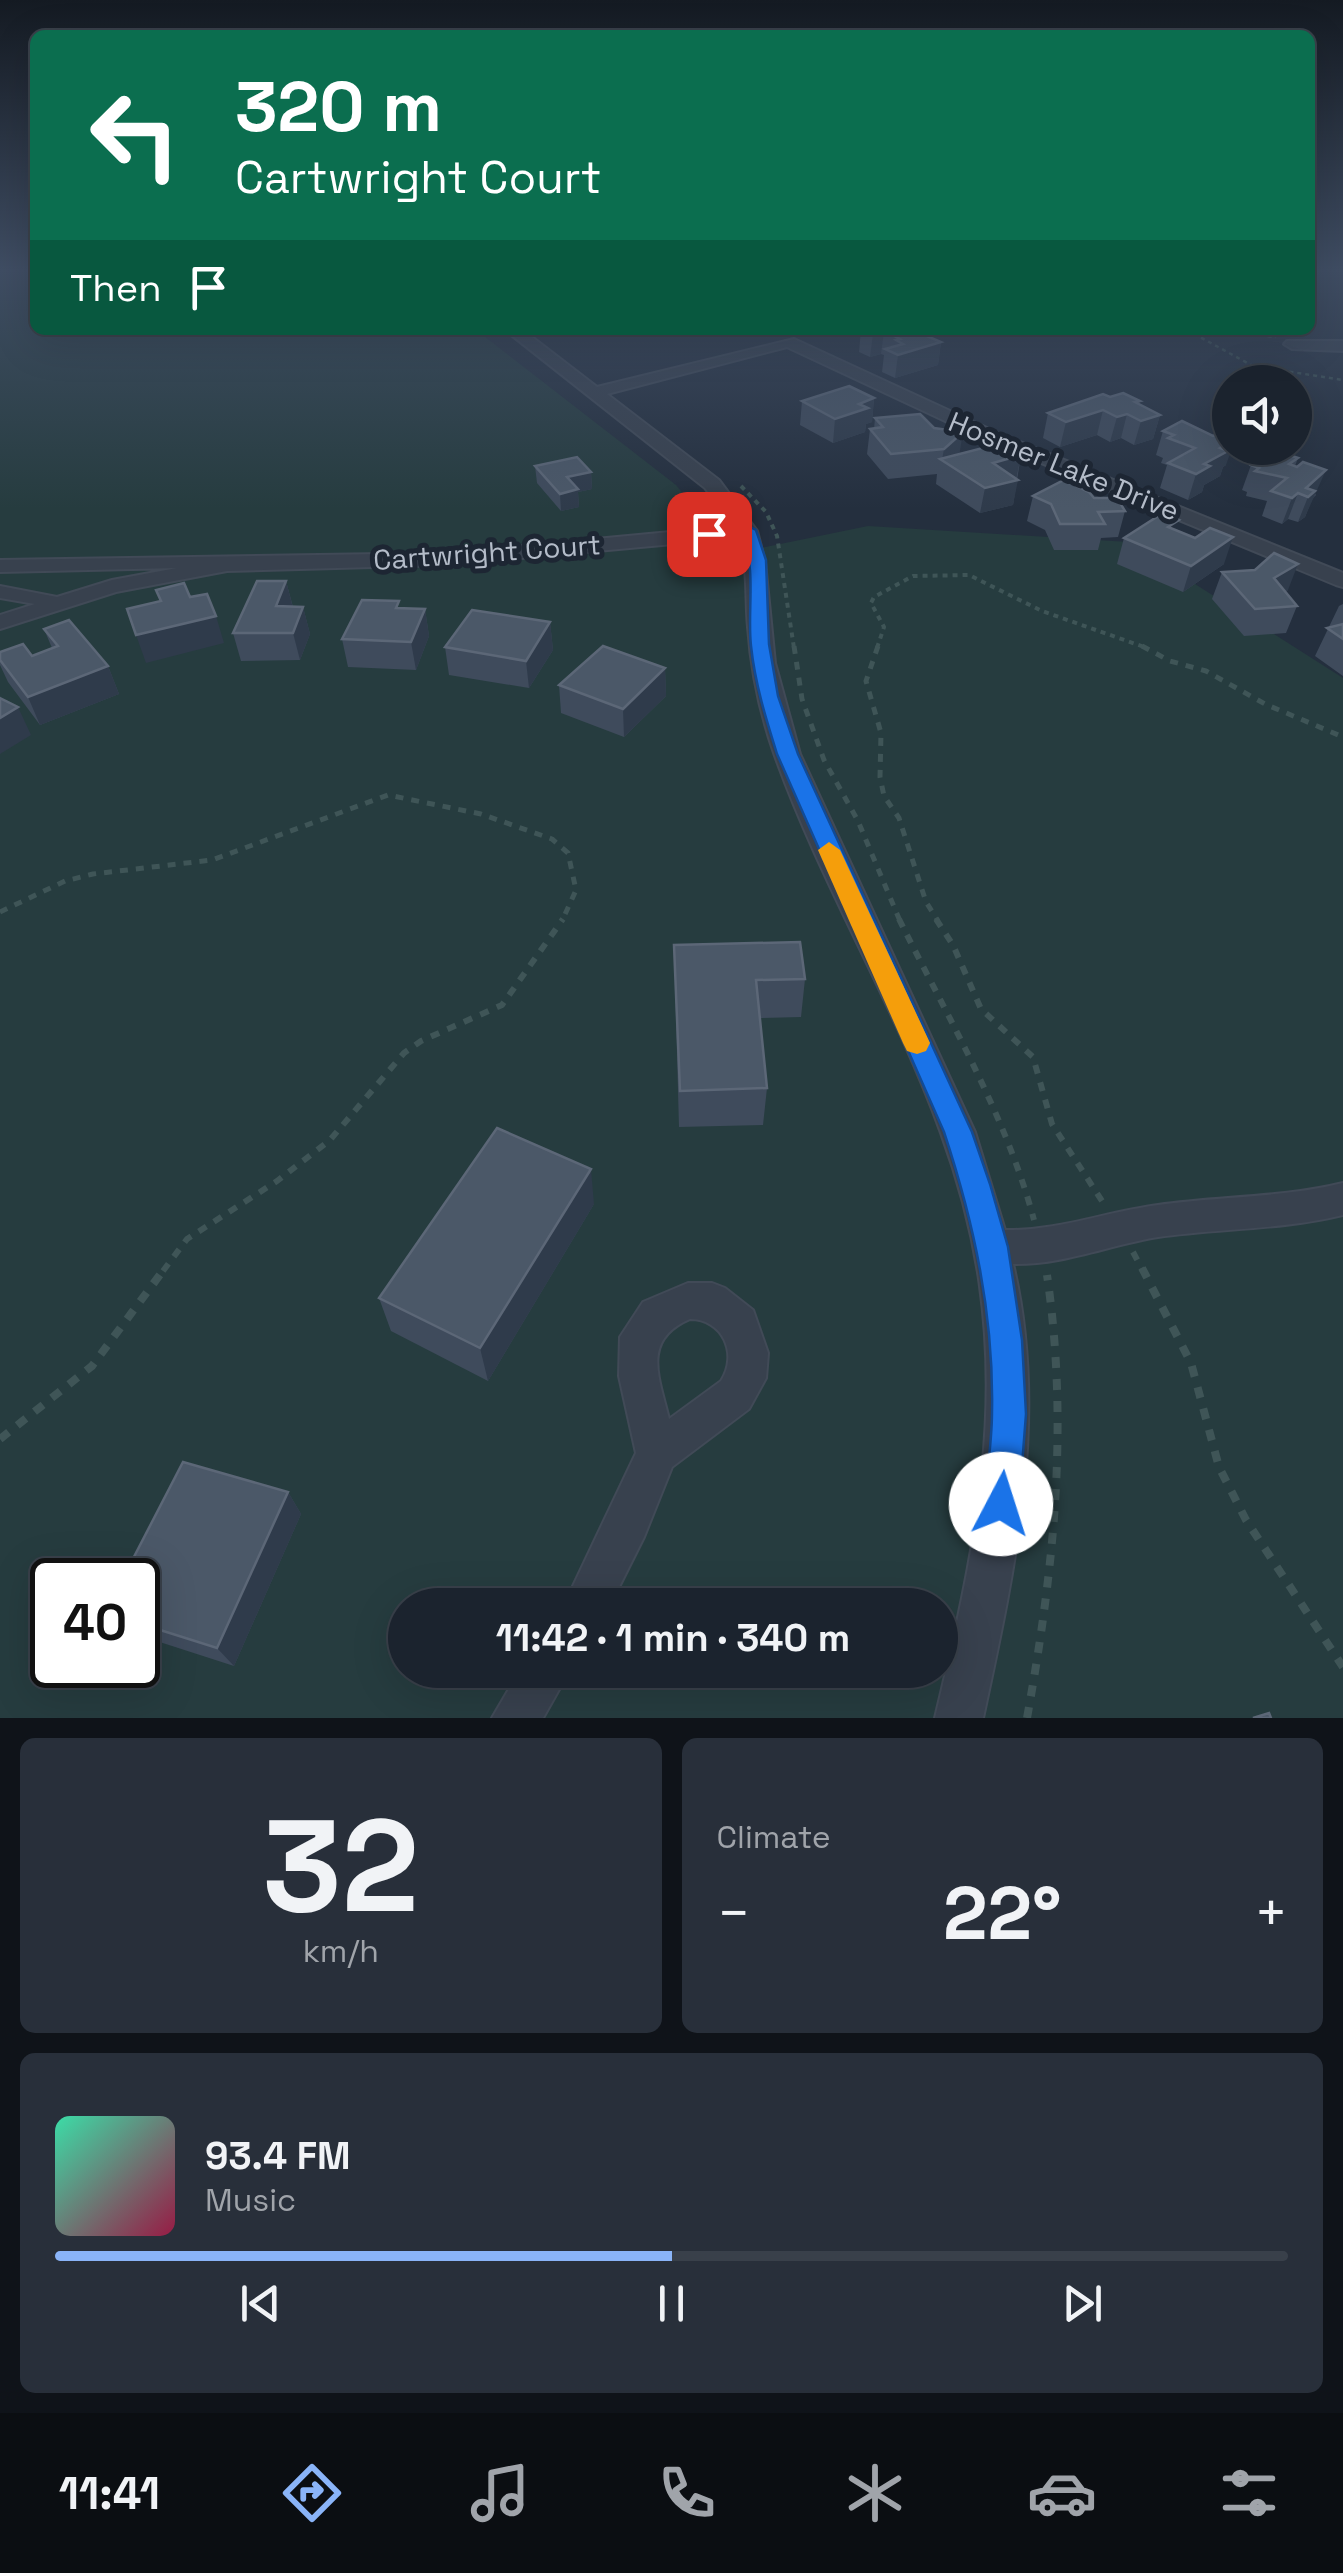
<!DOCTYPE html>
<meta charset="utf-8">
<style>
body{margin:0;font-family:"Space Grotesk",sans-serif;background:#282f3a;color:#f1f3f6;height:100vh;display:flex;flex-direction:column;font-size:38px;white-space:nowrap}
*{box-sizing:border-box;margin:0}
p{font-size:32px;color:#a0a4aa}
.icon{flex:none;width:55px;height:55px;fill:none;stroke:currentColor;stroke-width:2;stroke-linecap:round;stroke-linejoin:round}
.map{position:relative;height:1718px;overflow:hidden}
.details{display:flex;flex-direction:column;gap:20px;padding:20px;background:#0f1319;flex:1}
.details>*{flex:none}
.guide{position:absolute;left:30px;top:30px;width:1285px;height:305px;border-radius:15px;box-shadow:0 10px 40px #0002,0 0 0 2px #39404a;background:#0b6e4f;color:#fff;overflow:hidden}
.fabs{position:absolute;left:1212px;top:365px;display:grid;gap:20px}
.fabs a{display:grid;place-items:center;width:100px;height:100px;border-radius:50%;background:#1b232e;box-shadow:0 10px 40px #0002,0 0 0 2px #39404a;font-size:50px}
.speed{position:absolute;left:30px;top:1558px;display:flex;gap:20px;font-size:50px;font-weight:700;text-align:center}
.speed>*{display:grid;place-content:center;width:130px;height:130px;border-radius:50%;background:#1b232e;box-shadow:0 10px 40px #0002,0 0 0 2px #39404a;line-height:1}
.speed .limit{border:5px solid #111;border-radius:15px;background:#fff;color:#111}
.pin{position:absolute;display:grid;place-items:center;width:85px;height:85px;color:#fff;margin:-42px;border-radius:20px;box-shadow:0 5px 15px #0006}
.me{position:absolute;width:110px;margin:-55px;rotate:5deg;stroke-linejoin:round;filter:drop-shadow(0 0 8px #0008)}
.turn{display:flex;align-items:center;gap:35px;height:210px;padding:0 40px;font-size:45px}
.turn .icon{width:130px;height:130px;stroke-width:2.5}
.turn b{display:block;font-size:70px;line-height:85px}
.then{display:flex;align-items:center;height:95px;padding:0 40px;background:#0003;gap:20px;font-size:38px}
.big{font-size:75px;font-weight:700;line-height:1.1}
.details .tile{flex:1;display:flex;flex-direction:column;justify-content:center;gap:15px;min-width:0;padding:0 35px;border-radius:15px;background:#282f3a}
.details .dial{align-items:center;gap:0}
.dial b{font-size:130px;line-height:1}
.song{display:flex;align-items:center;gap:30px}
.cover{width:120px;height:120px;border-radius:15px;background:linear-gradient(135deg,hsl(160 70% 55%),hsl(340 70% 35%))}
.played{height:10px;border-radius:5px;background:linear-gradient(90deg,#8ab4f8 50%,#39404a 50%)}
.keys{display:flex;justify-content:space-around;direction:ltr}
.heat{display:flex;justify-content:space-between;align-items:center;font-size:55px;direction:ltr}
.details .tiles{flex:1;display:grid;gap:20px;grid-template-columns:1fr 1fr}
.tile:last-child{grid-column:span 2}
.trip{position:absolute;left:388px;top:1588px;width:570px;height:100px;border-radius:50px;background:#1b232e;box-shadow:0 10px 40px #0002,0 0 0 2px #39404a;font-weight:700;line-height:100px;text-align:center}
.tab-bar{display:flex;height:160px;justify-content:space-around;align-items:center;background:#0b0e12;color:#a0a4aa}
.tab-bar .icon{width:70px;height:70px}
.tab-bar .current{color:#8ab4f8}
.tab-bar b{font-size:45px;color:#f1f3f6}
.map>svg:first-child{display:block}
.green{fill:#263c3f;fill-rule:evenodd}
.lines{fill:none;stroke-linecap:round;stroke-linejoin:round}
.minor-casing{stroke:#414a57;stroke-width:4}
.path-far4{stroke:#3f5557;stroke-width:2.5;stroke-dasharray:4 4;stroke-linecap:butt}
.path-far3{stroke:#3f5557;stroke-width:4;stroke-dasharray:5 5;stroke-linecap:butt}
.path-far2{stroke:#3f5557;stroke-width:5;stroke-dasharray:8 8;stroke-linecap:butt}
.path-far1{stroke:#3f5557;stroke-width:6;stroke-dasharray:9 9;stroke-linecap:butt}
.path{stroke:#3f5557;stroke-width:8;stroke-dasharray:11 11;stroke-linecap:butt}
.minor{fill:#38414e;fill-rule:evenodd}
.wall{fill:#3f4b5c}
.shaded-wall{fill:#2f3b4b}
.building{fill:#4b5868;stroke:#5c6777;stroke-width:2.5}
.route{fill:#1a73e8;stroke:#114b97;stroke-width:2.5}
.slow{fill:#f59e0b}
.labels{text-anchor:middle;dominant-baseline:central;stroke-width:10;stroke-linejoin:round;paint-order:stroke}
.far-street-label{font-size:28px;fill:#b4bcc9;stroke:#1d2633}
</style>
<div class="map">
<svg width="1343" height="1718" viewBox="0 0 1343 1718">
<rect width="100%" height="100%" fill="#242f3e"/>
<path class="green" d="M0,268H35V330H476L676,485L732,554L868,526L1129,542L1343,678V1718H0ZM52,1580H138V1665H52ZM405,1605H940V1670H405Z"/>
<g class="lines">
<g class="minor-casing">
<g id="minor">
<path d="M505,330H523L597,387L794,339L1000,434L1343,573V587L1336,585L988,441L787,347L607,394L719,480L757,531L765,562L775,663L800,754L975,1132L1005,1230C1058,1231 1105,1212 1158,1205C1220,1196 1282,1198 1343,1183V1215C1282,1230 1220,1228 1158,1237C1109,1245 1063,1265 1013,1264C1049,1415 1015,1569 983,1718H935C985,1509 1018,1342 941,1133C894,1003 820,883 774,753C760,713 751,670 748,627C745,598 749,566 738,538L447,565L227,571L116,592L0,629V615L35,604L0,598V586L57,597L112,580L177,568L0,572V560L447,553L734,526L705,488Z"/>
<path d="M1287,341H1343V351L1292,349L1284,344Z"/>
<path d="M688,1283H712L725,1288L753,1310L768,1353L766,1378L749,1409L672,1467L644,1537L610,1605H564L636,1453L619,1376L620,1337L643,1302ZM690,1319C722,1319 739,1353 721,1381L669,1419C659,1377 641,1340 690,1319Z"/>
<path d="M520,1670H570L543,1718H492Z"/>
</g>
</g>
<g class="path-far4">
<path d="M1159,330H1195"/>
<path d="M1187,330L1253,366L1343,380"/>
<path d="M1204,330L1276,337"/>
<path d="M816,335L844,330"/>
</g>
<g class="path-far3">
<path d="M741,486L766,512L777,536L794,648"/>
<path d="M877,648L884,627L871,603L874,597L913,576L969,575L1042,611L1147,648"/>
</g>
<g class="path-far2">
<path d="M794,646L802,699L824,760L858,821L900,921"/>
<path d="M878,646L866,681L881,733L880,777L884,796L899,818L926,902L938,921"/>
<path d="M1142,646L1170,661L1206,671L1265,704L1343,737"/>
<path d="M0,912L65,881L93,874L212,860L388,795L481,814L552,839L568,853L576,890L562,921"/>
</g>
<g class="path-far1">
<path d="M899,919C947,1016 1006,1115 1034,1220"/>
<path d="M936,919L953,945L981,1009L1033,1057L1052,1124L1104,1204"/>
<path d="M1133,1252L1143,1271"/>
<path d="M163,1271L187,1239L277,1181L330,1140L404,1053L421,1041L502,1005L563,919"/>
</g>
<g class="path">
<path d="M1142,1268L1191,1363L1219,1467L1246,1520L1343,1667"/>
<path d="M0,1439L92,1366L165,1268"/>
<path d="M1027,1718C1054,1569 1069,1425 1047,1275"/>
</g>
<use href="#minor" class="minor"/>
</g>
<g class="wall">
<path d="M861,330H913L941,342L938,365L895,378L882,372L884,355L881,354L870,357L859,352Z"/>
<path d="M1110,397L1140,401L1139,404L1160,415L1153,439L1134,445L1121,438L1110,442L1097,435L1060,447L1043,438L1048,413Z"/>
<path d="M874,398L872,422L866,424L865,432L833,443L800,425L802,401Z"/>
<path d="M875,418L960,454L1021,455L1013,505L980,513L936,484L937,474L888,479L867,454L870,429H874Z"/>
<path d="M1182,421L1226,465L1223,467L1220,476L1204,485L1202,492L1188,500L1160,488L1167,465L1161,463L1163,458L1156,455L1163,431Z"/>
<path d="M1298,458L1295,466L1316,495L1312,499L1305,517L1298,522L1288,519L1282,524L1262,516L1267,501L1246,496L1247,492L1242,490L1251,465L1273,460Z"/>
<path d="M535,466L591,472L592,489L578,492L579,507L561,511L537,483Z"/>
<path d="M1033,496L1094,498L1125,511L1118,537L1101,538L1098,550H1054L1045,530L1027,521Z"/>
<path d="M1175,530L1224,564L1183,592L1117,564L1124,538Z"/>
<path d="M1222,572L1288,590L1285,592L1297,606L1286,633L1244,636L1212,599Z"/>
<path d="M286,581L293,607H303L310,634L300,660L241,661L233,633Z"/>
<path d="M1343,604V676L1315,656L1339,606Z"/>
<path d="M400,608L425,609L429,636L416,670L348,667L342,639Z"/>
<path d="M550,622L553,650L529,688L449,675L445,647Z"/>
<path d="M44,629L108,666L119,694L40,725L8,682L0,665V652L32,656L52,648Z"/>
<path d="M665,668L666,696L624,737L561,713L559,685Z"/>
<path d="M674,945L805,979L801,1017L760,1018L767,1088L763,1125L679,1127Z"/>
<path d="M594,1204L488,1381L391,1331L379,1298Z"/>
<path d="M288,1492L301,1514L234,1666L138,1635V1580Z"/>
</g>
<g class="shaded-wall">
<path d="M884,331L881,354L870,357L873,334Z"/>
<path d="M941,342L938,365L895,378L898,355Z"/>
<path d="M874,398L872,422L866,424L865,432L833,443L835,419L859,404Z"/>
<path d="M1103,410L1097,435L1060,447L1066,422Z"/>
<path d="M1127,414L1121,438L1110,442L1117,417Z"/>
<path d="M1160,415L1153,439L1134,445L1141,421Z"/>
<path d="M963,432L959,457L942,460L944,449Z"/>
<path d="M1230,442V448H1232L1226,465L1223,467L1220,476L1204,485L1202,492L1188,500L1196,474L1220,448Z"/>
<path d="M1021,455L1016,480H1018L1013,505L980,513L985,488L993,463Z"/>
<path d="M1326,470L1305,517L1298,522L1308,497L1306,488Z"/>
<path d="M591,472L592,489L578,492L579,507L561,511L560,494L567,477Z"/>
<path d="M1298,493L1288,519L1282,524L1292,498Z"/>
<path d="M1233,537L1224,564L1183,592L1191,566Z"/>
<path d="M1298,564L1288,590L1264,605L1274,578Z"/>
<path d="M286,581L293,608L276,606Z"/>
<path d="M303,607L310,634L300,660L293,633Z"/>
<path d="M425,609L429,636L416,670L411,642Z"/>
<path d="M216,616L224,643L146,663L136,635Z"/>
<path d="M550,622L553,650L529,688L526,661Z"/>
<path d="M108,666L119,694L40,725L28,697Z"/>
<path d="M665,668L666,696L624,737L623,709Z"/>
<path d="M18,707L31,735L0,754V718Z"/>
<path d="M591,1169L594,1204L488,1381L480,1348Z"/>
<path d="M288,1492L301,1514L234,1666L217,1648Z"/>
</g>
<g class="building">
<path d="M863,330H913L941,342L898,355L885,349L903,344L896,340L900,339L884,331L873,334Z"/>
<path d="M849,386L874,398L859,404L868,408L835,419L802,401Z"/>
<path d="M1123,393L1140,401L1135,402L1160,415L1141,421L1127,414L1117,417L1103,410L1066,422L1048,413L1103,394L1110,397Z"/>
<path d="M920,414L934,428L963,432L944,449L891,454L870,429L883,427L875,418Z"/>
<path d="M1182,421L1213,436L1218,434L1230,438V442L1220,448L1228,451L1204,464L1210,466L1196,474L1168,463L1195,448L1168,438L1174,435L1163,431Z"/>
<path d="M1002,443L1021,455L993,463L1018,480L985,488L940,459Z"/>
<path d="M1283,453L1298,458L1289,464L1297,467L1303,462L1326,470L1306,488L1315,491L1308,497L1298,493L1292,498L1271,491L1287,478L1255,471L1259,468L1251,465L1262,456L1273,460Z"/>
<path d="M577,457L591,472L567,477L578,489L560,494L535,466Z"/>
<path d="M1064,480L1089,492L1094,498H1117L1125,511L1098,512L1105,524H1060L1051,504L1033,496Z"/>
<path d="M1163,513L1179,520L1168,527L1195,538L1210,528L1233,537L1191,566L1124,538Z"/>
<path d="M1274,553L1298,564L1274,578L1297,606L1255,609L1222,572L1255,570Z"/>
<path d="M257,581H286L276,606L303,607L293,633H233Z"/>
<path d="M184,583L190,597L207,594L216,616L136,635L127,609L161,601L156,590Z"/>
<path d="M362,600L399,601L396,608L425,609L411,642L342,639Z"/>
<path d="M472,610L550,622L526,661L445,647Z"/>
<path d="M69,620L108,666L28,697L0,660V652L23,644L32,656L58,646L44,629Z"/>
<path d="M1343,624V639L1327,628Z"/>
<path d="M603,646L665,668L623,709L559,685Z"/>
<path d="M0,698L18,707L0,718Z"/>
<path d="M800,942L805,979L756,980L767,1088L680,1091L674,945Z"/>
<path d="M497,1128L591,1169L480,1348L379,1298Z"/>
<path d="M183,1462L288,1492L217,1648L138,1623V1580H122Z"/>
<path d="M1269,1713L1271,1718H1253Z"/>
</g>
<linearGradient id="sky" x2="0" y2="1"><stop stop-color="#141a22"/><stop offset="0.53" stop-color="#3f4d63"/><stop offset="1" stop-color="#3f4d63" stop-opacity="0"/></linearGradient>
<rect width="1343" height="509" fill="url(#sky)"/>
<path class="route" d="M748,526L756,530L766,560L769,644L778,696L798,754L972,1132L990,1184L1008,1247L1022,1340L1026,1414L1019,1504L1014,1516L1001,1521L989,1516L984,1504C987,1473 992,1442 992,1412C994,1315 974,1223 944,1132L777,754C766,719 755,684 751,646C747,610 757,570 742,536L709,539L701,534L709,529Z"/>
<path class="slow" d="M829,842L840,850L930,1043L926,1051L917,1054L907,1051L903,1043L818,850Z"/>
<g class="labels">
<g class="far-street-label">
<text transform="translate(1064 466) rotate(22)">Hosmer Lake Drive</text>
<text transform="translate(487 552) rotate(-4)">Cartwright Court</text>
</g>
</g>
</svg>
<div class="fabs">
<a><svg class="icon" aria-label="sound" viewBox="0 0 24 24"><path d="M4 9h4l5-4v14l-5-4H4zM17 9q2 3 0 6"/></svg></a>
</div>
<div class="speed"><div class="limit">40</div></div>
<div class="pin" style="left:709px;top:534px;background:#d93025"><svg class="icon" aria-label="arrive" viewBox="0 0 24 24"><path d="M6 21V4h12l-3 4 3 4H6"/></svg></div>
<svg class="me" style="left:1001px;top:1504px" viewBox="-20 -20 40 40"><circle r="19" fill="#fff"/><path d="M0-13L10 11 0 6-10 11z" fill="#1a73e8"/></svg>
<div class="trip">11:42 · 1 min · 340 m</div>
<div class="guide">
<div class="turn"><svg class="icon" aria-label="left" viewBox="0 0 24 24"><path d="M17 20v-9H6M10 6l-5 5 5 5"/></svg><div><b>320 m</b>Cartwright Court</div></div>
<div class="then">Then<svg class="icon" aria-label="arrive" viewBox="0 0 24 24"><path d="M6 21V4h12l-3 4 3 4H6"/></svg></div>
</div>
</div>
<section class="details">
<div class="tiles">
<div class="tile dial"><b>32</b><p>km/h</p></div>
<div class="tile"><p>Climate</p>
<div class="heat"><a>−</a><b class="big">22°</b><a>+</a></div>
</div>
<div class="tile">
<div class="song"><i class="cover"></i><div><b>93.4 FM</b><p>Music</p></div></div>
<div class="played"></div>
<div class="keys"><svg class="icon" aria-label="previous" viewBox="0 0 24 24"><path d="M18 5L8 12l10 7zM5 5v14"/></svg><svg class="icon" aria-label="pause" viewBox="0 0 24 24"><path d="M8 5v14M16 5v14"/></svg><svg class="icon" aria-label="next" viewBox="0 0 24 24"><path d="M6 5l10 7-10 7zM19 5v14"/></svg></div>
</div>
</div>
</section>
<nav class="tab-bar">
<b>11:41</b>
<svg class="icon current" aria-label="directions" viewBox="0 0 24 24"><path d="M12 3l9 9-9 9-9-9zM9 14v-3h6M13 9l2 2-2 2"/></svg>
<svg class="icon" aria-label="music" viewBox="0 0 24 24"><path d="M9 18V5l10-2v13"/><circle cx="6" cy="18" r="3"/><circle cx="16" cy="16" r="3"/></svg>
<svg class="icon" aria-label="phone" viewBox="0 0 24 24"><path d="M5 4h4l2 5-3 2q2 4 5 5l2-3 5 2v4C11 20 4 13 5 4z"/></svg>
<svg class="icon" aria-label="climate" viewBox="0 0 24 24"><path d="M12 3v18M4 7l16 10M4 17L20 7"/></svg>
<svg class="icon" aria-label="car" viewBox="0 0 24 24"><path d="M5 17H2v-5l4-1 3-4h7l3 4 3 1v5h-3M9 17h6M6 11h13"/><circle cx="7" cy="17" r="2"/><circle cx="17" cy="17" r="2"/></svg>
<svg class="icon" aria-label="filters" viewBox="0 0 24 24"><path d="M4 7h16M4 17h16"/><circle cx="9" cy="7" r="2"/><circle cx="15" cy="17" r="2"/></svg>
</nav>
